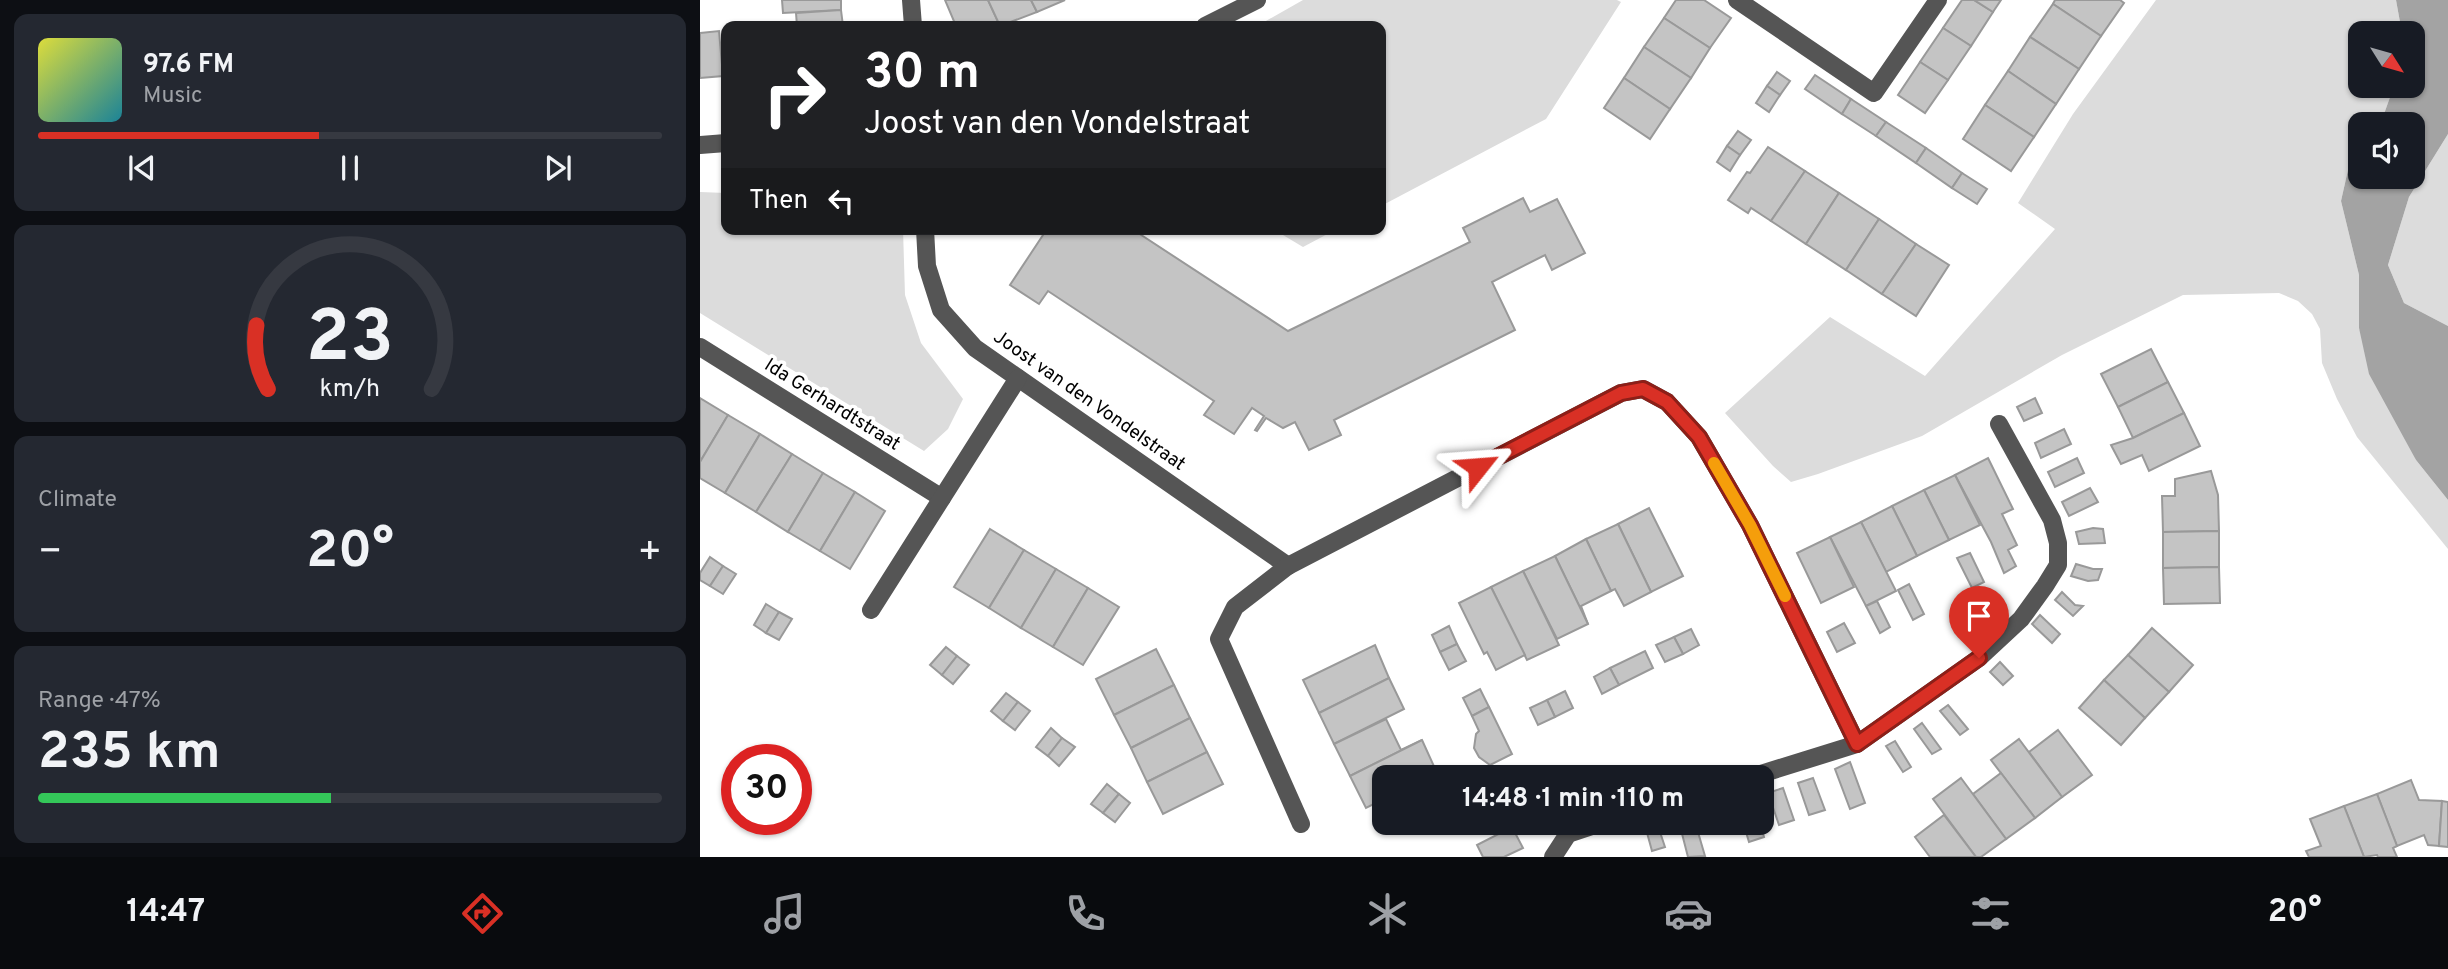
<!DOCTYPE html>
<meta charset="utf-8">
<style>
body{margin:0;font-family:Overpass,sans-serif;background:#242831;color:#f1f3f6;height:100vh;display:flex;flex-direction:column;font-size:26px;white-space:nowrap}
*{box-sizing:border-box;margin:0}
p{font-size:23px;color:#9ea1a6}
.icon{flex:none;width:38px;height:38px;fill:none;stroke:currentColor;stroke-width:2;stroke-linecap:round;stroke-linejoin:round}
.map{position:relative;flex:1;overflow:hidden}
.panel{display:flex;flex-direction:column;gap:14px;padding:14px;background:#0d0f14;width:700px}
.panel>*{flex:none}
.guide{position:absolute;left:21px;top:21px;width:665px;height:214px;border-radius:14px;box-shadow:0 2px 5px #0004;background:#202124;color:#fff;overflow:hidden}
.needle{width:46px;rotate:127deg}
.controls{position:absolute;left:1648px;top:21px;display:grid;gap:14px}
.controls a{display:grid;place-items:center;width:77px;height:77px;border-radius:14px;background:#171b24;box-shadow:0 2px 5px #0004;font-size:35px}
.speed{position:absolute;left:21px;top:744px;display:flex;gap:14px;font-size:35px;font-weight:700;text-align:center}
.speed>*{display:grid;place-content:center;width:91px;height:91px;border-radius:50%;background:#171b24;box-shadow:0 2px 5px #0004;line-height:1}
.speed .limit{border:10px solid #d22;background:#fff;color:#111}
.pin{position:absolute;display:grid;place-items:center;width:60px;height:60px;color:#fff;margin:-72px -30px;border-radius:50% 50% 50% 0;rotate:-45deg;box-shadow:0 0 7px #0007}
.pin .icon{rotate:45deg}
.me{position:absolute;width:77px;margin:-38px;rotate:62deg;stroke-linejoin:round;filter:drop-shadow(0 0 5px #0008)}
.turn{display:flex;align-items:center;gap:24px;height:147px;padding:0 28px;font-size:32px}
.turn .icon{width:91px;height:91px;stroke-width:2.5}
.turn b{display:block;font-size:49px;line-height:60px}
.then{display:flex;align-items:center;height:66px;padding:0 28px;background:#0003;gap:14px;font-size:26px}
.big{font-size:52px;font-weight:700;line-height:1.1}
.panel .tile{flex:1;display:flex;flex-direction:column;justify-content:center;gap:10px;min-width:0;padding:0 24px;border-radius:14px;background:#242831}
.panel .dial{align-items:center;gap:0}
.dial svg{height:182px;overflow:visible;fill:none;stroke:#363941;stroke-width:7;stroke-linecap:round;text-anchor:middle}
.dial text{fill:#f1f3f6;stroke:none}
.song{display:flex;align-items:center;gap:21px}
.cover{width:84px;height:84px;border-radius:10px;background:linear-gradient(135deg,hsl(60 70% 55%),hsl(190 70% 35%))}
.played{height:7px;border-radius:4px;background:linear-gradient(90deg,#d93025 45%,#363941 45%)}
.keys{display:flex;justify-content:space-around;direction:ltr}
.heat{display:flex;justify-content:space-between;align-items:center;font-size:38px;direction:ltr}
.charge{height:10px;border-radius:5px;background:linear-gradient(90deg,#34c759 47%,#363941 0)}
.trip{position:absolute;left:672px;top:765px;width:402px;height:70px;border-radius:14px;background:#171b24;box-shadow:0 2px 5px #0004;font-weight:700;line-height:70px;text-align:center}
.dock{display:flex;height:112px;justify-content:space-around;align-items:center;background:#090b0e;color:#9ea1a6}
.dock .icon{width:49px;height:49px}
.dock .on{color:#d93025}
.dock b{font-size:32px;color:#f1f3f6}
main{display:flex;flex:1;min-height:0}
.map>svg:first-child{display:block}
.green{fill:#dcdcdc}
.water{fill:#a3a3a3}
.building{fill:#c4c4c4;stroke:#999;stroke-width:2}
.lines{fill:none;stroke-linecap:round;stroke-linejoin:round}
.minor{stroke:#555;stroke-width:18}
.route-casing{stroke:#8d1f18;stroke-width:18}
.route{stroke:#d93025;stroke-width:12}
.slow{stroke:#f59e0b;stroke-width:12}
.labels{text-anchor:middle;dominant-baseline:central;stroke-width:7;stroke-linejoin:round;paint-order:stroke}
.street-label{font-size:19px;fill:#000;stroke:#fff}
</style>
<main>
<section class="panel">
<div class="tile">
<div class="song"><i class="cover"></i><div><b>97.6 FM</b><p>Music</p></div></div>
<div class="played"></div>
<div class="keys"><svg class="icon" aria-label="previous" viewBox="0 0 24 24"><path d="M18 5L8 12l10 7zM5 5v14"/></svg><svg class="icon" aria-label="pause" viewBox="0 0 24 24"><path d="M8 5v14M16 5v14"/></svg><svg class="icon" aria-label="next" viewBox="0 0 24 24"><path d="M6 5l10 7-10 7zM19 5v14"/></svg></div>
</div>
<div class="tile dial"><svg viewBox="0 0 100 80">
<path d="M14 69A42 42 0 1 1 86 69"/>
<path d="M14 69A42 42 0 0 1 9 41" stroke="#d93025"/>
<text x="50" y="56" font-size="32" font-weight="700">23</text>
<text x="50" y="72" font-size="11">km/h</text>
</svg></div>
<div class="tile"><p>Climate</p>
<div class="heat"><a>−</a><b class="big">20°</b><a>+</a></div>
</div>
<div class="tile"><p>Range · 47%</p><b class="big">235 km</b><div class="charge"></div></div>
</section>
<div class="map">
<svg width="1748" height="857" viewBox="0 0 1748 857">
<rect width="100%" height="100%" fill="#fff"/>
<g class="green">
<path d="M603,0H917L921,2L846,119L681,206V26H557Z"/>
<path d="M1456,0H1696L1702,33H1661V86H1694L1684,114L1676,124H1661V145L1650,161L1641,201L1659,275V328L1716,460L1748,500V549L1657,437L1637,399L1622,363L1620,329L1612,314L1598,301L1579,293L1483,295L1362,355L1222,436L1118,474L1091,482L1073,466L1025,413L1130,317L1225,376L1355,229L1318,203L1373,114Z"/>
<path d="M1748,134V326L1704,303L1688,265L1709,197Z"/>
<path d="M0,192L26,193V229H203L205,295L221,343L263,399L248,429L224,451L0,313Z"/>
<path d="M573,229H637L603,247Z"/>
</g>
<path class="water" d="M1696,0H1748V134L1709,197L1688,265L1704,303L1748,326V500L1716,460L1669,374L1659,328V275L1641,201L1650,161L1661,145V177H1713V124H1676L1684,114L1694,86H1713V33H1702Z"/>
<g class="building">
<path d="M82,0H141V10L83,13Z"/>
<path d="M245,0H288L300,26H256Z"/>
<path d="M288,0H331L337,12L300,26Z"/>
<path d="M331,0H365L337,12Z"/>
<path d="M976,0H1004L1031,18L1010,48L964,18Z"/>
<path d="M1262,0H1274L1293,12L1271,46L1243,28Z"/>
<path d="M1274,0H1301L1293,12Z"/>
<path d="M1355,0H1420L1424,3L1401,36L1353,4Z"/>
<path d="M1353,4L1401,36L1379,69L1330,37Z"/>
<path d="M141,10L143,26H97L96,13Z"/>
<path d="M964,18L1010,48L991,78L944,47Z"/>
<path d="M1243,28L1271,46L1248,80L1220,62Z"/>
<path d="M19,31L23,76L0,78V33Z"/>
<path d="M1330,37L1379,69L1356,104L1308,71Z"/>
<path d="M944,47L991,78L970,109L924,78Z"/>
<path d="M1220,62L1248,80L1225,113L1198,95Z"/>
<path d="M1308,71L1356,104L1334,137L1285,105Z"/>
<path d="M1077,72L1090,81L1080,95L1067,86Z"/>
<path d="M1115,75L1151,99L1142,114L1105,89Z"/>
<path d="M924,78L970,109L950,139L904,108Z"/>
<path d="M1067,86L1080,95L1069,112L1056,103Z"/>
<path d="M1151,99L1186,122L1176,136L1142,114Z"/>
<path d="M1285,105L1334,137L1311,171L1263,139Z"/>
<path d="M1186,122L1226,148L1216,163L1176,136Z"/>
<path d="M1038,131L1051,140L1040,155L1027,146Z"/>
<path d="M1027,146L1040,155L1030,171L1017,162Z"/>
<path d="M1068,147L1105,171L1071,221L1051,208L1048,213L1028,200L1047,172L1050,173Z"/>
<path d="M1226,148L1262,173L1252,188L1216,163Z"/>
<path d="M1105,171L1139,193L1106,244L1071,221Z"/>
<path d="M1262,173L1287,189L1277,204L1252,188Z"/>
<path d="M1139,193L1179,219L1146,270L1106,244Z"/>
<path d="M823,198L830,212L857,199L885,253L852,270L845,255L792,282L815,330L634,420L641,435L609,450L595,422L583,428L566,418L557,431L555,430L564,416L552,408L534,434L504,415L514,401L348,291L339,304L310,285L347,229H432L588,331L770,242L763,228Z"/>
<path d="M1179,219L1216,244L1182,294L1146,270Z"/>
<path d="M1216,244L1249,265L1216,316L1182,294Z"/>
<path d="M1451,349L1468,382L1418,407L1401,374Z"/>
<path d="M1468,382L1484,413L1433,438L1418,407Z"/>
<path d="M0,398L28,415L0,462Z"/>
<path d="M1335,398L1342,413L1324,421L1317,407Z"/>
<path d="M1484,413L1500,446L1449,471L1442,455L1421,464L1411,445L1433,438Z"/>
<path d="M28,415L60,434L25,493L0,478V462Z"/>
<path d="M1364,429L1371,444L1341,458L1335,443Z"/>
<path d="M60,434L92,454L56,512L25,493Z"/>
<path d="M92,454L123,473L88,532L56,512Z"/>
<path d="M1288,458L1313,509L1302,514L1317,545L1308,550L1316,566L1304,573L1291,542L1255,475Z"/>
<path d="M1377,458L1384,473L1355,487L1348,472Z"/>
<path d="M1511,471L1518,495L1519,531L1463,532L1462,496H1475V479Z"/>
<path d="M123,473L155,492L120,551L88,532Z"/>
<path d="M1255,475L1280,525L1249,540L1224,490Z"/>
<path d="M1390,488L1398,502L1369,516L1362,502Z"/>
<path d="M1224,490L1249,540L1217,556L1192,506Z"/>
<path d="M155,492L185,511L150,569L120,551Z"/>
<path d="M1192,506L1217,556L1186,572L1161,522Z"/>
<path d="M949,508L983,576L951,592L918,524Z"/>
<path d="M1161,522L1196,591L1166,606L1130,537Z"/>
<path d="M918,524L951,592L924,606L915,589L911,591L886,539Z"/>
<path d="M1393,528L1403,529L1405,543L1379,544L1376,532Z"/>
<path d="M290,529L324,550L289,608L254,587Z"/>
<path d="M1519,531V567L1463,568V532Z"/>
<path d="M1130,537L1154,587L1121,603L1097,553Z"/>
<path d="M886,539L911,591L881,606L888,624L855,556Z"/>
<path d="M324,550L356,569L321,628L289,608Z"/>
<path d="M1270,553L1284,582L1272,588L1257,558Z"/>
<path d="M855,556L888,624L857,639L823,571Z"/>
<path d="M10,557L23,566L10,586L0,580V573Z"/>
<path d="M1376,564L1393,569H1402L1398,580L1388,581L1371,576Z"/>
<path d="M23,566L36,574L23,594L10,586Z"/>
<path d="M1519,567L1520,603L1464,604L1463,568Z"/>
<path d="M356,569L388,588L353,647L321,628Z"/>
<path d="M823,571L859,645L827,660L791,587Z"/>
<path d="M1209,584L1224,614L1213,620L1198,590Z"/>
<path d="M791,587L825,655L796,670L787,652L784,654L759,603Z"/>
<path d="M388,588L419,607L383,665L353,647Z"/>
<path d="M1362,592L1375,605L1383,606L1373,616L1355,600Z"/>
<path d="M1177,601L1190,627L1180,633L1166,606Z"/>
<path d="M66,604L79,612L66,633L54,625Z"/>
<path d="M79,612L92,619L79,640L66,633Z"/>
<path d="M1340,615L1360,634L1352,643L1332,624Z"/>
<path d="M1144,623L1155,643L1137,652L1127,632Z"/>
<path d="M749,626L757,644L740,652L732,635Z"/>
<path d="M1452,628L1493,665L1469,692L1428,655Z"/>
<path d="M991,629L999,645L983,654L974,637Z"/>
<path d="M974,637L983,654L965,662L956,645Z"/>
<path d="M757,644L766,661L749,670L740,652Z"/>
<path d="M675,645L689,678L619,713L603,680Z"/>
<path d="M246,647L257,656L242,675L230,665Z"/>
<path d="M456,649L474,685L414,715L396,679Z"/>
<path d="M945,651L953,668L919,685L910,668Z"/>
<path d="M1428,655L1469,692L1445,718L1404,680Z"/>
<path d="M257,656L269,665L253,684L242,675Z"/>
<path d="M1300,662L1313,676L1303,685L1290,672Z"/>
<path d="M910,668L919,685L902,694L894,677Z"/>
<path d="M689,678L704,709L634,744L619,713Z"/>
<path d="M1404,680L1445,718L1421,745L1379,708Z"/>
<path d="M474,685L490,718L431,748L414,715Z"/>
<path d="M780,689L789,707L772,716L763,698Z"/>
<path d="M865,691L873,708L855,717L847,700Z"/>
<path d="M306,693L318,702L303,721L291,711Z"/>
<path d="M847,700L855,717L838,725L830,708Z"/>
<path d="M318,702L330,711L315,730L303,721Z"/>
<path d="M1248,705L1268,729L1260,735L1240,711Z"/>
<path d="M789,707L812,754L790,765L779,757L774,748L776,734L779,731L772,716Z"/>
<path d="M490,718L507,752L447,782L431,748Z"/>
<path d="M686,719L701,750L722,740L650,776L634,744Z"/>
<path d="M1222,723L1241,749L1232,754L1214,729Z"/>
<path d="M351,728L362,738L348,756L336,747Z"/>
<path d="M1358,730L1392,775L1362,797L1329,752Z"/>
<path d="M362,738L375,747L359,766L348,756Z"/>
<path d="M1319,739L1362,797L1335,818L1291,760Z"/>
<path d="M722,740L737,773L729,777H684V799L666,808L650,776Z"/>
<path d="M1195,741L1211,767L1203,772L1186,746Z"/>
<path d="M507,752L523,784L463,814L447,782Z"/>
<path d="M1150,762L1165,803L1150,809L1135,769Z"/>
<path d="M1301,773L1335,818L1306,839L1273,794Z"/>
<path d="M1113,778L1125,810L1109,815L1098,783Z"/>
<path d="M1261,778L1306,839L1281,857H1276L1233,799Z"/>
<path d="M1711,780L1719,800L1742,801L1739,846L1728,845L1724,835L1697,846L1677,794Z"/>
<path d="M407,784L419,794L403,813L391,804Z"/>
<path d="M1083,788L1094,820L1079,825L1068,793Z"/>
<path d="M419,794L430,803L415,822L403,813Z"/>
<path d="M1677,794L1697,846L1693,848L1697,857H1678L1677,855L1664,857L1644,806Z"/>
<path d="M1742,801L1748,802V847L1739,846Z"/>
<path d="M1644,806L1664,857H1609L1606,851L1621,846L1610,819Z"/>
<path d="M1244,815L1276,857H1230L1215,837Z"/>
<path d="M979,822H995L1005,856L988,857Z"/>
<path d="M1043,822H1060L1064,837L1049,842Z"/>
<path d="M958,826L965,847L952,851L946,829Z"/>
<path d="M812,827L823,848L804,857H783L777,845Z"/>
</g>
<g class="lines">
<g class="minor">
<path d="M211,0L213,26"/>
<path d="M1037,0L1174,93L1238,0"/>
<path d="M505,26L557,0"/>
<path d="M0,145L26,143"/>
<path d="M225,229L227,266L241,310L275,348L588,566"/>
<path d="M0,347L242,498"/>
<path d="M171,610L318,378"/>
<path d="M1051,777L1157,744L1279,658L1321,619L1345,586L1358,565V543L1352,520L1299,424"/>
<path d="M601,824L519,639L535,607L588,566L921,393L943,389L967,402L999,437L1050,525L1157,744"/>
<path d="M853,857L868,834L904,822"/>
</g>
</g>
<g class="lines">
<g class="route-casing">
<path id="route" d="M778,467L921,393L943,389L967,402L999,437L1050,525L1157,744L1279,658"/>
</g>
<use href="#route" class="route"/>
<path class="slow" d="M1014,463L1050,525L1085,596"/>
</g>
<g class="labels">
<g class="street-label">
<text transform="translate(389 401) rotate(35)">Joost van den Vondelstraat</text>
<text transform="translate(132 405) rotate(32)">Ida Gerhardtstraat</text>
</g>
</g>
</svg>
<div class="controls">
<a><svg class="needle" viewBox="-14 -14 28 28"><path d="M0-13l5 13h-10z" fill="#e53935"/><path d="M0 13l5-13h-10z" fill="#9ea1a6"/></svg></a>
<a><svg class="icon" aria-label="sound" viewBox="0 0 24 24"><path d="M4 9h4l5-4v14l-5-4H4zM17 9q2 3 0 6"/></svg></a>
</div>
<div class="speed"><div class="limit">30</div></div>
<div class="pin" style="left:1279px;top:658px;background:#d93025"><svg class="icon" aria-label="arrive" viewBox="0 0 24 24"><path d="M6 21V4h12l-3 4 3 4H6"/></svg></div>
<svg class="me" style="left:778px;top:467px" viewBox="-20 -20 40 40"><path d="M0-17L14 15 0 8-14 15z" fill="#d93025" stroke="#fff" stroke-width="4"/></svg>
<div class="trip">14:48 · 1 min · 110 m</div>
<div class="guide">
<div class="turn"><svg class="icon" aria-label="right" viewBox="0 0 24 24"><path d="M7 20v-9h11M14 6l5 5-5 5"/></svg><div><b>30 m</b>Joost van den Vondelstraat</div></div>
<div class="then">Then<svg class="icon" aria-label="left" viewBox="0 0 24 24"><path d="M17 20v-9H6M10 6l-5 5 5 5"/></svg></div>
</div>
</div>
</main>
<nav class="dock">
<b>14:47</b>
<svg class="icon on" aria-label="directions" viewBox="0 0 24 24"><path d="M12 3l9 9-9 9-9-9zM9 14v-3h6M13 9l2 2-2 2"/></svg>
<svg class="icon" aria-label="music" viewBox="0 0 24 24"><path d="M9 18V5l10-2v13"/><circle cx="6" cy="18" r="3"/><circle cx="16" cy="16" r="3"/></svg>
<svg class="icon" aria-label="phone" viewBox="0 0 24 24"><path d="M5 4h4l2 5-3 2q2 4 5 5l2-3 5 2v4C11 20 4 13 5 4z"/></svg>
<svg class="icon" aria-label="climate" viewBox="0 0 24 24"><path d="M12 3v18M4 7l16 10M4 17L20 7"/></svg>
<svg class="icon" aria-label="car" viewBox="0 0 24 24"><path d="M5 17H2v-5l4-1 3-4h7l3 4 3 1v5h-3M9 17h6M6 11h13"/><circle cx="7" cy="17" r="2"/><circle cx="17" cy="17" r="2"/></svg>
<svg class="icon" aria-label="filters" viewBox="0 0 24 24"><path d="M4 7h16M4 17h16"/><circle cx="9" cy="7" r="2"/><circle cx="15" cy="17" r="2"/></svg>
<b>20°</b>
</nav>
